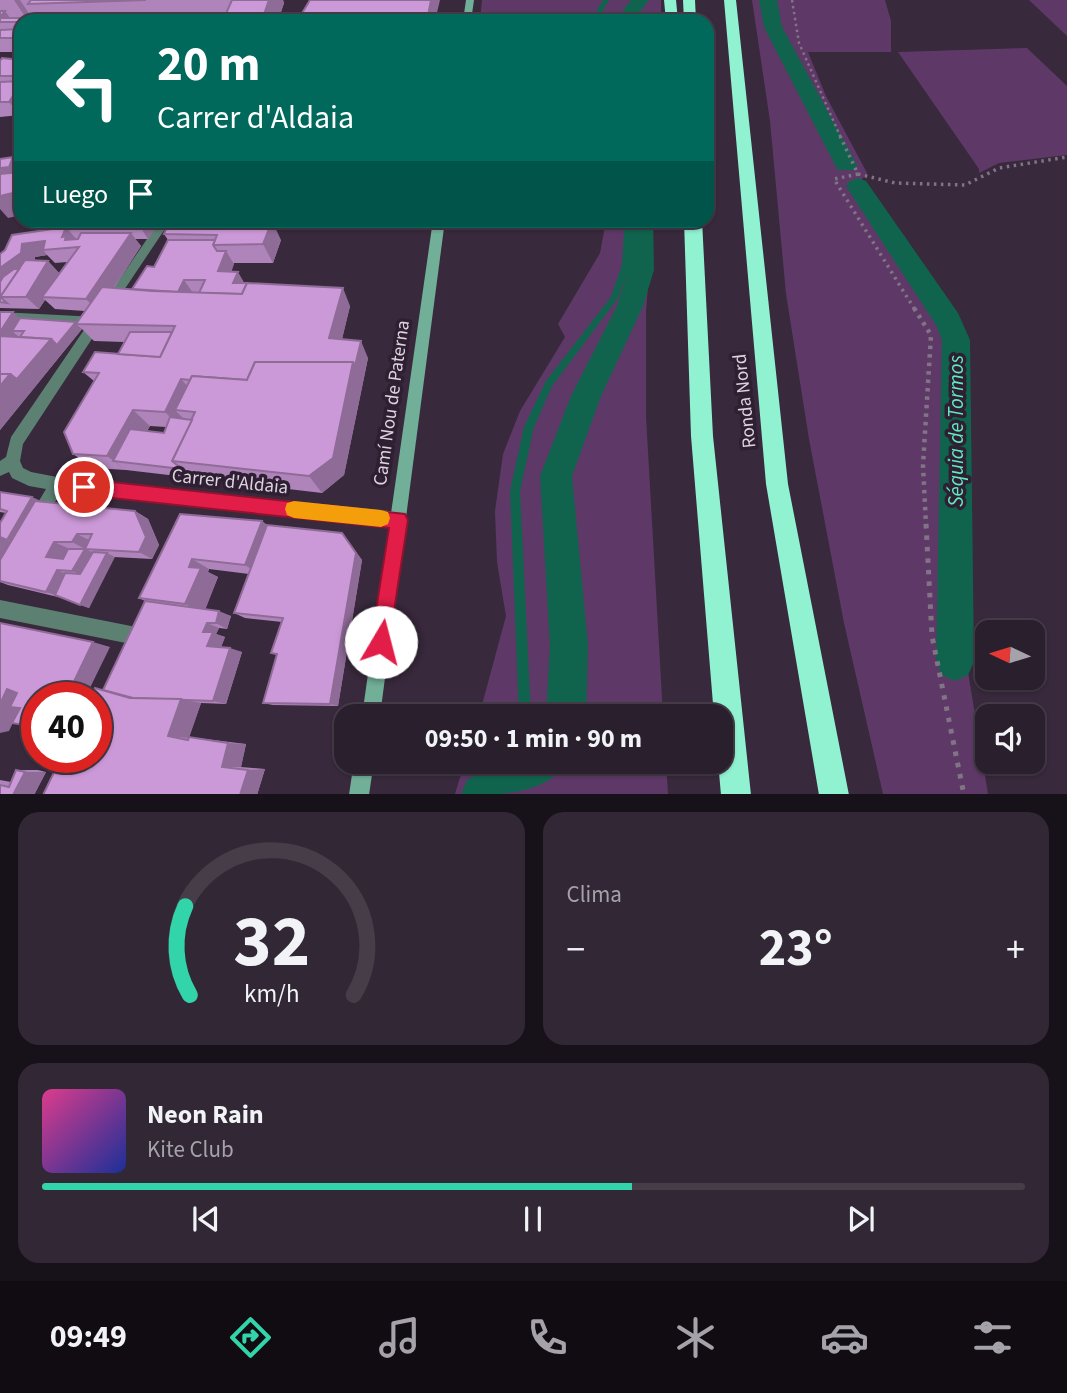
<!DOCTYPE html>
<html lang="es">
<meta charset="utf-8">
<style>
body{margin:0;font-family:"Source Sans 3",sans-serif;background:#322735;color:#f1f3f6;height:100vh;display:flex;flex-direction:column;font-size:26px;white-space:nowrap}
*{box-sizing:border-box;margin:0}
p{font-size:23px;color:#a5a2aa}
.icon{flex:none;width:38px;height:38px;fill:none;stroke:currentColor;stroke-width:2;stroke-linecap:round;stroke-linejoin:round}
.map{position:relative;height:794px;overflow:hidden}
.side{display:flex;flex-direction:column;gap:18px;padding:18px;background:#171119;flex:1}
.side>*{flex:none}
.hud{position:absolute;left:14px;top:14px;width:700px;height:214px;border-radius:21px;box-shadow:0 2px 5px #0004,0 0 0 2px #463d49;background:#00695c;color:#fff;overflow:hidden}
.needle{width:46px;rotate:274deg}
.tools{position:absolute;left:975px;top:620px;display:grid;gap:14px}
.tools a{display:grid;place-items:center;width:70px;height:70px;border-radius:14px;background:#2a1f2d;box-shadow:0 2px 5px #0004,0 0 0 2px #463d49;font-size:35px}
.speed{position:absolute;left:21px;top:682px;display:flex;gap:14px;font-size:35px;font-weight:700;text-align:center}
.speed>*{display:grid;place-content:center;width:91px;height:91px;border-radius:50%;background:#2a1f2d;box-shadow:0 2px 5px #0004,0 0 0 2px #463d49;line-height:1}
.speed .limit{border:10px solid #d22;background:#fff;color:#111}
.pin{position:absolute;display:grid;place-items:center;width:60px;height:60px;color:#fff;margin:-30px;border:4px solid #fff;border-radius:50%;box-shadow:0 2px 7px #0007}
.me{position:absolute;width:77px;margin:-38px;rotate:8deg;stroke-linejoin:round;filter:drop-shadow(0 0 5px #0008)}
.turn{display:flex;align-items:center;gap:24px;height:147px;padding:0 28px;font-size:32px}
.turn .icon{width:91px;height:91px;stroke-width:2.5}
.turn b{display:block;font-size:49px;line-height:60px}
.then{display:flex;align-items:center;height:66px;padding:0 28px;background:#0003;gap:14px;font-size:26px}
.big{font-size:52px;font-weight:700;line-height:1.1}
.side .card{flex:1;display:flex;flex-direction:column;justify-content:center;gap:10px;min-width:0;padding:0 24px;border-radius:21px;background:#322735}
.side .dial{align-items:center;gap:0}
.dial svg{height:182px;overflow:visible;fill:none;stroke:#463d49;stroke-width:7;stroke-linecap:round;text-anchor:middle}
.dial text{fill:#f1f3f6;stroke:none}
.song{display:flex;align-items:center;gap:21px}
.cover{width:84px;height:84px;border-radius:10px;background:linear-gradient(135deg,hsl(330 70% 55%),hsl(230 70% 35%))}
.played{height:7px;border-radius:4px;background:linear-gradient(90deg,#32d4a9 60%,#463d49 60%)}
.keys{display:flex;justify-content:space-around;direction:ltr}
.heat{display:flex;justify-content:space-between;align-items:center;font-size:38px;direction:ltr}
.side .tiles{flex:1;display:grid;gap:18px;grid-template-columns:1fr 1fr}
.card:last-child{grid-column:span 2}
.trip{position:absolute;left:334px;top:704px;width:399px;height:70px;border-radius:21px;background:#2a1f2d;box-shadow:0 2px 5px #0004,0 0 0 2px #463d49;font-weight:700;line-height:70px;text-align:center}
.dock{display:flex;height:112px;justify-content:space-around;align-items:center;background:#110c12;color:#a5a2aa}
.dock .icon{width:49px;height:49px}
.dock .active{color:#32d4a9}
.dock b{font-size:32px;color:#f1f3f6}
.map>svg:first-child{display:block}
.green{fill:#5e3967}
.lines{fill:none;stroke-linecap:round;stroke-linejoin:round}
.stream{fill:#10644e;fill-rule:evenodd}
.canal{fill:#10644e;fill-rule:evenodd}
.path-far3{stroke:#817484;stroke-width:2.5;stroke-dasharray:2.5 3.5;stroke-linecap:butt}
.path-far2{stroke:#817484;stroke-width:3.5;stroke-dasharray:2.5 4.5;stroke-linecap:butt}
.path-far1{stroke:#817484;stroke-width:4.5;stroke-dasharray:3.5 5;stroke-linecap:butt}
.path{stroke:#817484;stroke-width:5;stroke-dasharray:4.5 7;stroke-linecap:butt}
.street{fill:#5c8173;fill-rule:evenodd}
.secondary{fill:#72af99;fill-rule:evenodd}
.highway{fill:#90f2d1;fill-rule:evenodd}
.wall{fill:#af84ba;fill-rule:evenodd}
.shaded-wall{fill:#8f6b97}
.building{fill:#cc99d8;stroke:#8f6b97;stroke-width:2;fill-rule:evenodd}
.route{fill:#e11d48;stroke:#92132f;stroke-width:2}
.slow{fill:#f59e0b}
.labels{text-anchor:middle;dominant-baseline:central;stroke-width:7;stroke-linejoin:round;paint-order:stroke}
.street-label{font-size:19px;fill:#ddd3df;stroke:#2e1f32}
.water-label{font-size:21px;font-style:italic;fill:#60eac0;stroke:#2e1f32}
</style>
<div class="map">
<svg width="1067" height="795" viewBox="0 0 1067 795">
<rect width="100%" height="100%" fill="#38293c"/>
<g class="green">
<path d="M482,0H661V21H480Z"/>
<path d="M752,0H885L891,21V52H808L826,96L867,173L859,183L958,329L963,344L960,355L966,660L988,794H883L844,623L809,439L786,294L770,121Z"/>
<path d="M1029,0H1067V36Z"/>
<path d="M1027,48L1067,86V155L999,163L979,173V169L898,52Z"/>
<path d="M606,221H653L646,312V416L663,716H479L506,616L497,562L495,511L503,454L520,411L565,337L558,324L600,253Z"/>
<path d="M465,761H666L668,794H455Z"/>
</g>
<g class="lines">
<g class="stream">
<path d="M603,0H609L597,21H591Z"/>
<path d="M623,220H630L632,232L630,265L618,298L552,386L534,427L520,491L531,716H519L510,491L524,427L546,381L611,297L622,265L624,232Z"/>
</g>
<g class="canal">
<path d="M631,0H649L633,21H615Z"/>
<path d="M759,0H777L782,27L857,165L854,170H838L835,165L764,27Z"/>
<path d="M858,178L866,181L958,313L970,340L974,662L968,675L955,681L942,675L936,662L942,340L936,325L846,186L850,181Z"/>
<path d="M629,220H653L654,270L643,306L601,396L572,476L588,646L586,716H546L550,646L540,476L571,396L617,306L628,270Z"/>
<path d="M502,761H566C549,795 498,795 461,795L467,780Z"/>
</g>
<path class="path-far3" d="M792,0L799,43L841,138"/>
<g class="path-far2">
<path d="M840,136L858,174L834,179L915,310"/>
<path d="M858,174L895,183L965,185L999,168L1067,157"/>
</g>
<path class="path-far1" d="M914,308L931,335L923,465L926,525"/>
<path class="path" d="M926,524L932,636L964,795"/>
<g class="street">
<path d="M160,220H171L114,305H106L104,302L106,299Z"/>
<path d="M0,312L97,317L103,322L23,444L20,461L23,468L31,472L57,477L399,512L405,515L407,520L405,525L399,528L61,492L44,521L38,524L32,521L30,516L46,489L29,486L12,478L9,472L0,476V461L6,457L11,437L86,327L0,322Z"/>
<path d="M0,600L131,626L137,629L140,635L137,641L131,644L0,618Z"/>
</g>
<g class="secondary">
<path d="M466,0H474L471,21H463Z"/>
<path d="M433,220H445L380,716H362Z"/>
<path d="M354,761H374L369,795H349Z"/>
</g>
<g class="highway">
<path d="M664,0H676L678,21H666Z"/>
<path d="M683,0H695L696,21H684Z"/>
<path d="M724,0H736L788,484L849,795H819L766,484Z"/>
<path d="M684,220H702L713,436L751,795H721L718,761H721V716H714L691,436Z"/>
</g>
</g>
<g class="wall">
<path d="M0,0H283L284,3L278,21H21V52H0Z"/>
<path d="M21,60V113L20,115L0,117V61Z"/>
<path d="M160,220L148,239H135L141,246L114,288L132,289L154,267L168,240L164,234L170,220L281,240L273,263H234L231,272L244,283L350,306L342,339L368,358L344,475L322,493L126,470L94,468L73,454L94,381L83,372L118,354L124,342L94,341L82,329L0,430V312L20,318L77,322L85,311L55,309L45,300L39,309L0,308V254L66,227ZM47,255L55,263L67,262L59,273L48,261L35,260V257ZM150,426L166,427L164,433L147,431Z"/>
<path d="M0,492L40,501L135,511L148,519L159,545L152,559L114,557L89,608L62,598L8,585L0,582V523L6,513L0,512Z"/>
<path d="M180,514L262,521L267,525L342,533L362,560L338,706L273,705L263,703L277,655L271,653L282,622L245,618L234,613L249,574L209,569L208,572L218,577L205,609L231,616L227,629L219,628L216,634L225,637L221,647L242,652L226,704L201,703L189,737L246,744L241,767L265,769L257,795L103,690L145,601L139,598Z"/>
<path d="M16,770H38L46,772L34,795H0V780L11,782Z"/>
</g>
<g class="shaded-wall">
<path d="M14,0H20L34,21H28Z"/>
<path d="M269,0H283L284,3L278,21H265L263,17Z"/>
<path d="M431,0H440L435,21H427Z"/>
<path d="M5,11L13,22H0V17Z"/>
<path d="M20,29L21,30V46L15,38Z"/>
<path d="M21,84V113L20,115L9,102Z"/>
<path d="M13,157L21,166V215L8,218L0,209V168Z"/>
<path d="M142,220H160L148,239L139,225Z"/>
<path d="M272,221L281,240L273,263L263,244Z"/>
<path d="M66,227L77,240L75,246L62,237Z"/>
<path d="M131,233L141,246L98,311L86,299Z"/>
<path d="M45,241L43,250L47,255L35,257L34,267L0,297V300V268L22,244Z"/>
<path d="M226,251L234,264L227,284L218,271Z"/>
<path d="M48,261L60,274L42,297L45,300L39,309L26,297Z"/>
<path d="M238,272L245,284L233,283Z"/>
<path d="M184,280L193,293L175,298Z"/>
<path d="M343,288L350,306L338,356L329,338Z"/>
<path d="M13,312L27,325L12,331L19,337H0V332Z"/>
<path d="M76,322V324L82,329L0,430V386L10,374L51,339Z"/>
<path d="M361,341L368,358L344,475L322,493L309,476Z"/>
<path d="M181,379L196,396L175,410L185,420L181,428L165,412Z"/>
<path d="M133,410L150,426L130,463L113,461L126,470L107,456Z"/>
<path d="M32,497L41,501L16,544L7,540Z"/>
<path d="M135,511L148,519L159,545L152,559L139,552Z"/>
<path d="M262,521L276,533L260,575L245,565Z"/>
<path d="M342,533L362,560L338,706L330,704Z"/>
<path d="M77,534L93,542L85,549L72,542Z"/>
<path d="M0,537L15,544L0,571Z"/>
<path d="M54,542L70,549L63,565L46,557Z"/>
<path d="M85,549L101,556L88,578L72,571Z"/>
<path d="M107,553L115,557L89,608L80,605Z"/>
<path d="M192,559L209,569L208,572L218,577L204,613L185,604L189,567Z"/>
<path d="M57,570L74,577L64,598L46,592Z"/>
<path d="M219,611L231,616L227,629L216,623Z"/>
<path d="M207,623L219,628L216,634L225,637L220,650L207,646L203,632Z"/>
<path d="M93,642L110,647L85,698H66Z"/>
<path d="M230,648L242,652L226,704L213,701Z"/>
<path d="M7,689L28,692L9,731L0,733V704Z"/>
<path d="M181,699L201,703L189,738L168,736Z"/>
<path d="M37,702V726L25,725Z"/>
<path d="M228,743L246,744L241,767H222Z"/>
<path d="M265,769L257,795H240L248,770Z"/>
<path d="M25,772H46L34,795H13Z"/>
</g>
<g class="building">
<path d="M31,0H146L28,4Z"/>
<path d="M232,0H269L263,17L224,18Z"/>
<path d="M310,0H431L427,21L298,20Z"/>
<path d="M0,11H5L0,17Z"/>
<path d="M0,18H23L20,22H0Z"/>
<path d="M20,29L15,38H0V30Z"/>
<path d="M2,58L21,60V76H0V61Z"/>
<path d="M21,81V84L9,102H0V82Z"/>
<path d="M13,157L9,167L0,168V159Z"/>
<path d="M21,172V191L0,196V174Z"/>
<path d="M68,220H142L139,225L66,227Z"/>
<path d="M170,220H240L272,221L263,244L213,245L217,235L164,234Z"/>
<path d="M66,227L62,237L66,236L65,240L78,239L81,233H131L86,299L42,297L79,247L43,250L45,241L22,244L21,253L0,268V254L5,250L12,235Z"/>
<path d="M168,240H215L213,245L217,251H226L218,271L238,272L233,283H247L242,294L199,293L205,280H184L178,292L132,289L147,266L154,267Z"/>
<path d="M25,260L48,261L26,297H0Z"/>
<path d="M14,269H19L0,297L7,303L0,302V282L3,277Z"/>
<path d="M247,283L343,288L329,338L361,341L355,366L353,362H255L247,380L192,376L190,380L181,379L165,412L133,410L107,456L73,454L64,432L99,373L83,372L95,352L160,357L175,326L76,324L102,287L152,291L242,294Z"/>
<path d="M0,312H13L0,332Z"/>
<path d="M20,318L76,322L57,345L51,339L20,337L24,331H12Z"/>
<path d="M130,332H172L160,357L118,354Z"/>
<path d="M0,336L51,339L17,379L10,374H0Z"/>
<path d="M255,362H353L333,458L309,476L172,461L195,412L175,410L192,376L247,380Z"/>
<path d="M0,374H10L0,386Z"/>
<path d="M170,417L192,420L172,461L182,469L113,461L130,429L164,433Z"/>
<path d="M0,492L32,497L7,540L0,537V523L7,511L0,509Z"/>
<path d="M35,501L135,511L146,537L139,552L85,549L72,571L57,570L46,592L0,581V560ZM77,534H92L85,549H68L63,559L46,557L54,542H72Z"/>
<path d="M180,514L262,521L245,565L192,559L189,567L201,568L185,604L139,598Z"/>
<path d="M267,525L342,533L356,553L330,704L263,703L277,654L271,653L283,618L234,613Z"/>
<path d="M93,552L107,553L80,605L55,595L65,573L80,574Z"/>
<path d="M145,601L219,611L216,623H207L203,632H213L207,646L230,648L213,701L133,698L103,690Z"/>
<path d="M0,623L93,642L66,698H37V702L25,725L12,723L20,708L10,707L17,693L7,689L0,704Z"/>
<path d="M95,688L130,698L181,699L168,736L188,740L189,737L228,743L222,767L248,770L240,795H43L61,758H96V698H91Z"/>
<path d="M16,770L25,772L13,795H0V785L9,787Z"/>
</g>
<path class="route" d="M84,479L405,514L408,520L388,650L381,652L374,650L371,642L389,528L84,495L78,493L76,487L78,481Z"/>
<path class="slow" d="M294,501L381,510L388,512L390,518L388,524L381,527L294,518L287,515L285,509L287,503Z"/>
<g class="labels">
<g class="street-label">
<text transform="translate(745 401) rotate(-96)">Ronda Nord</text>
<text transform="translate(392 403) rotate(-82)">Camí Nou de Paterna</text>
<text transform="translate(230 482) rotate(6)">Carrer d'Aldaia</text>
</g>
<g class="water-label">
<text transform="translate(956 431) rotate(-90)">Séquia de Tormos</text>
</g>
</g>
</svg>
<div class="tools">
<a><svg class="needle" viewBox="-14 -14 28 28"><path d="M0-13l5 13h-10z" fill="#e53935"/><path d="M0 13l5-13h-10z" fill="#a5a2aa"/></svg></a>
<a><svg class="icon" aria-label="sound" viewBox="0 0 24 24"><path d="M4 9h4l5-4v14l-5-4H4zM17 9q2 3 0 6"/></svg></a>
</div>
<div class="speed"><div class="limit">40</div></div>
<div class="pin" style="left:84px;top:487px;background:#d93025"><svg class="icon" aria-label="arrive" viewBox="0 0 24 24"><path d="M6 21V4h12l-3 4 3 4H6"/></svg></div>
<svg class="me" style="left:381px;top:642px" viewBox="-20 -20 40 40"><circle r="19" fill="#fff"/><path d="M0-13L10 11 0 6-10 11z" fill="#e11d48"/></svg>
<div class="trip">09:50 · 1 min · 90 m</div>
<div class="hud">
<div class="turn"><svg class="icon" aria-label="left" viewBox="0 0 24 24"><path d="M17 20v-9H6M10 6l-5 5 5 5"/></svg><div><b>20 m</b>Carrer d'Aldaia</div></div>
<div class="then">Luego<svg class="icon" aria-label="arrive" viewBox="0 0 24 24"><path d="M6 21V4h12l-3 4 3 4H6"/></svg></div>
</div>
</div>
<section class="side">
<div class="tiles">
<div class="card dial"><svg viewBox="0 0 100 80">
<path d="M14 69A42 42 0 1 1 86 69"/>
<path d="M14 69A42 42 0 0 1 12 30" stroke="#32d4a9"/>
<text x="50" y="56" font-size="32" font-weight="700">32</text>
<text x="50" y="72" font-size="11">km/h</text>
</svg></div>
<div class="card"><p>Clima</p>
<div class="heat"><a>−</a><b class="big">23°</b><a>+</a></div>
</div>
<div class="card">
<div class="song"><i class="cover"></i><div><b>Neon Rain</b><p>Kite Club</p></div></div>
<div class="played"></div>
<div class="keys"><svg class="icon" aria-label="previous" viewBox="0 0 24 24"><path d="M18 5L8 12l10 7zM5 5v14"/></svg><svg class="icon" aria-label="pause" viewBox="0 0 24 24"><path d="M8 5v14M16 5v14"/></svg><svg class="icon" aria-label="next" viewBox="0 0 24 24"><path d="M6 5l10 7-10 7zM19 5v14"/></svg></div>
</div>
</div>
</section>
<nav class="dock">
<b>09:49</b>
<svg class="icon active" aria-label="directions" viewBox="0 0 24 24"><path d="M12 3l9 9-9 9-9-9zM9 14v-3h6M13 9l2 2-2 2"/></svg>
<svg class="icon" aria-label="music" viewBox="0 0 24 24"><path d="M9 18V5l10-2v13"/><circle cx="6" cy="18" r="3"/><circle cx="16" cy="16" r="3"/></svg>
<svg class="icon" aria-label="phone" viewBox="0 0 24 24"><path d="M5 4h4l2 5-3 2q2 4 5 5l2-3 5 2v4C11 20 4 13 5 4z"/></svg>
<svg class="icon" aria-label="climate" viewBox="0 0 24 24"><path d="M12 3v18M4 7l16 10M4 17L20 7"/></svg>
<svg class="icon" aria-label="car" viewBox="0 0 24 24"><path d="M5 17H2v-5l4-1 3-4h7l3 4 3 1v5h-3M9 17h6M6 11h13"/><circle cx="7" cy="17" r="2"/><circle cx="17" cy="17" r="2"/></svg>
<svg class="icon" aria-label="filters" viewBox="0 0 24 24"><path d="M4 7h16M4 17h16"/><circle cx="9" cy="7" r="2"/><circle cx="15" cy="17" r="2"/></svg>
</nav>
